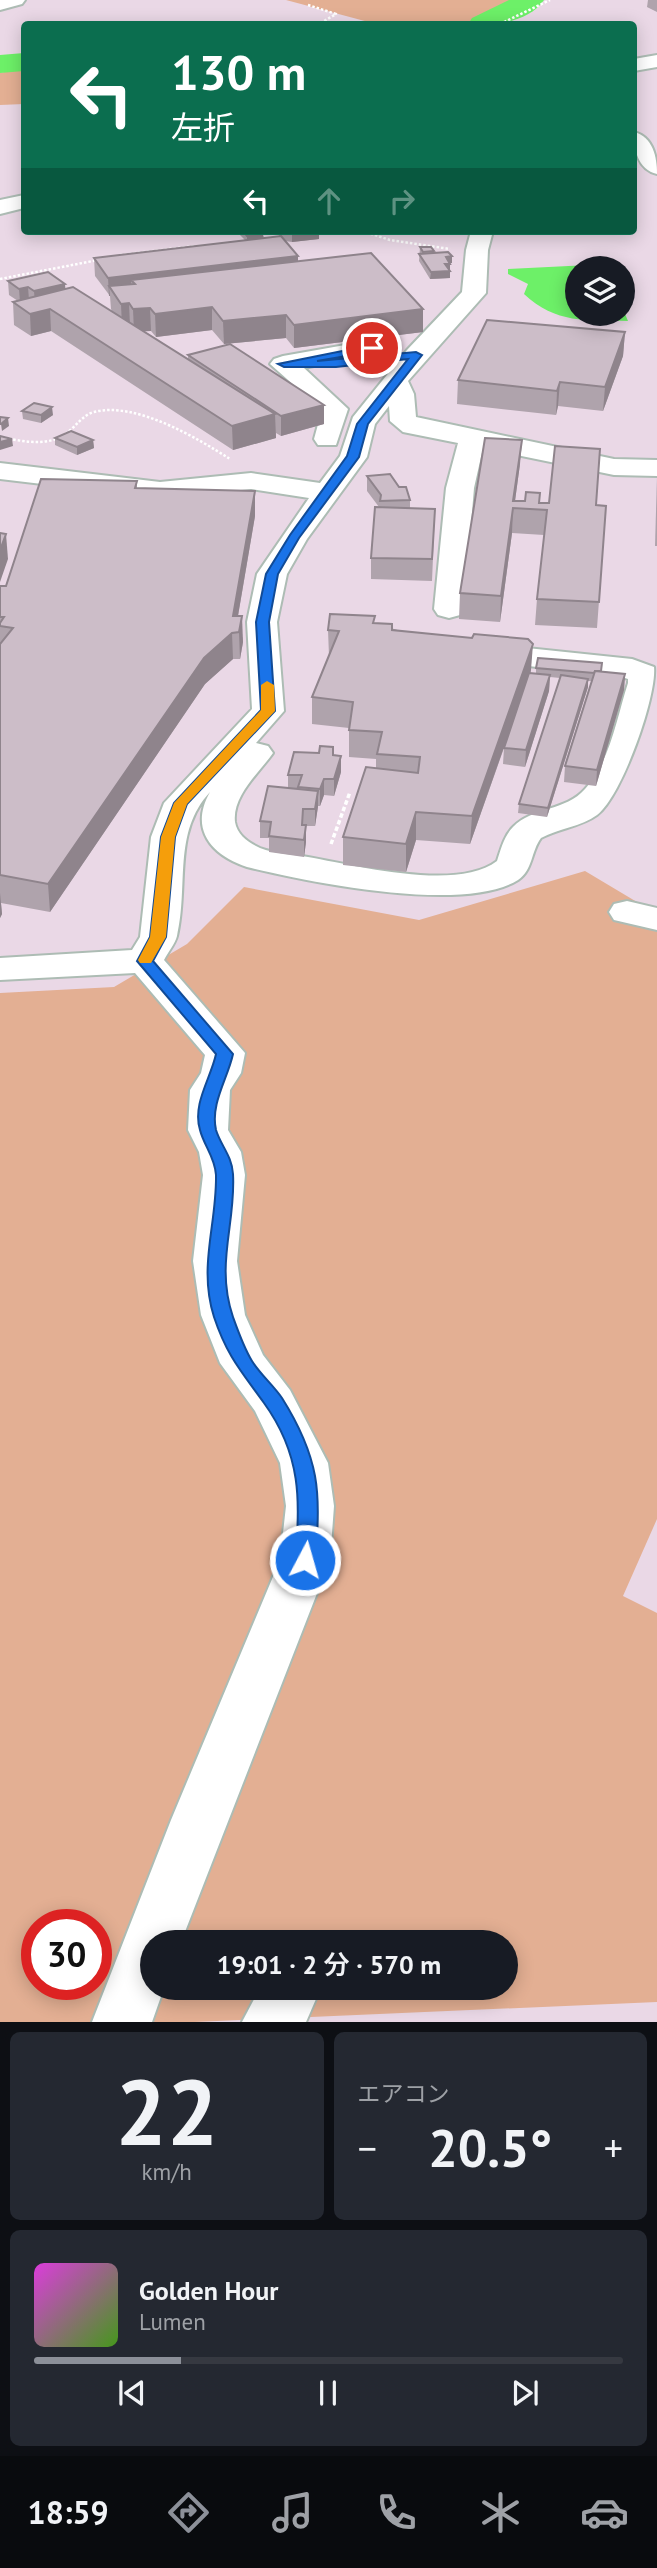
<!DOCTYPE html>
<html lang="ja">
<meta charset="utf-8">
<style>
body{margin:0;font-family:"PT Sans","Noto Sans JP",sans-serif;background:#242831;color:#f1f3f6;height:100vh;display:flex;flex-direction:column;font-size:26px;white-space:nowrap}
*{box-sizing:border-box;margin:0}
p{font-size:23px;color:#9ea1a6}
.icon{flex:none;width:38px;height:38px;fill:none;stroke:currentColor;stroke-width:2;stroke-linecap:round;stroke-linejoin:round}
.map{position:relative;height:2022px;overflow:hidden}
.drawer{display:flex;flex-direction:column;gap:10px;padding:10px;background:#0d0f14;flex:1}
.drawer>*{flex:none}
.banner{position:absolute;left:21px;top:21px;width:616px;height:214px;border-radius:7px;box-shadow:0 4px 18px #0003;background:#0b6e4f;color:#fff;overflow:hidden}
.controls{position:absolute;left:565px;top:256px;display:grid;gap:14px}
.controls a{display:grid;place-items:center;width:70px;height:70px;border-radius:50%;background:#171b24;box-shadow:0 4px 18px #0003;font-size:35px}
.speed{position:absolute;left:21px;top:1909px;display:flex;gap:14px;font-size:35px;font-weight:700;text-align:center}
.speed>*{display:grid;place-content:center;width:91px;height:91px;border-radius:50%;background:#171b24;box-shadow:0 4px 18px #0003;line-height:1}
.speed .limit{border:10px solid #d22;background:#fff;color:#111}
.pin{position:absolute;display:grid;place-items:center;width:60px;height:60px;color:#fff;margin:-30px;border:4px solid #fff;border-radius:50%;box-shadow:0 2px 7px #0007}
.me{position:absolute;width:77px;margin:-38px;rotate:6deg;stroke-linejoin:round;filter:drop-shadow(0 0 5px #0008)}
.turn{display:flex;align-items:center;gap:24px;height:147px;padding:0 35px;font-size:32px}
.turn .icon{width:91px;height:91px;stroke-width:2.5}
.turn b{display:block;font-size:49px;line-height:60px}
.lanes{display:flex;align-items:center;height:66px;padding:0 35px;background:#0003;justify-content:center;gap:35px;direction:ltr}
.lanes .off{opacity:.35}
.big{font-size:52px;font-weight:600;line-height:1.1}
.drawer .tile{flex:1;display:flex;flex-direction:column;justify-content:center;gap:10px;min-width:0;padding:0 24px;border-radius:10px;background:#242831}
.drawer .dial{align-items:center;gap:0}
.dial b{font-size:91px;line-height:1}
.song{display:flex;align-items:center;gap:21px}
.cover{width:84px;height:84px;border-radius:10px;background:linear-gradient(135deg,hsl(300 70% 55%),hsl(100 70% 35%))}
.played{height:7px;border-radius:4px;background:linear-gradient(90deg,#8c9099 25%,#363941 25%)}
.keys{display:flex;justify-content:space-around;direction:ltr}
.heat{display:flex;justify-content:space-between;align-items:center;font-size:38px;direction:ltr}
.drawer .tiles{flex:1;display:grid;gap:10px;grid-template-columns:1fr 1fr}
.tile:last-child{grid-column:span 2}
.trip{position:absolute;left:140px;top:1930px;width:378px;height:70px;border-radius:35px;background:#171b24;box-shadow:0 4px 18px #0003;font-weight:600;line-height:70px;text-align:center}
.menu{display:flex;height:112px;justify-content:space-around;align-items:center;background:#090b0e;color:#9ea1a6}
.menu .icon{width:49px;height:49px}
.menu .current{color:#8c9099}
.menu b{font-size:32px;color:#f1f3f6}
.map>svg:first-child{display:block}
.green{fill:#e3af93;fill-rule:evenodd}
.water{fill:#6df068}
.lines{fill:none;stroke-linecap:round;stroke-linejoin:round}
.river{fill:#6df068;fill-rule:evenodd}
.minor-casing{stroke:#adbcb4;stroke-width:4}
.path-far1{stroke:#fff;stroke-width:2.5;stroke-dasharray:2.5 2;stroke-linecap:butt}
.path{stroke:#fff;stroke-width:3.5;stroke-dasharray:4.5 2.5;stroke-linecap:butt}
.minor{fill:#fff;fill-rule:evenodd}
.wall{fill:#afa3ac}
.shaded-wall{fill:#8f848c}
.building{fill:#ccbdc8;stroke:#8f848c;stroke-width:2}
.route{fill:#1a73e8;stroke:#114b97;stroke-width:2}
.slow{fill:#f59e0b}
</style>
<div class="map">
<svg width="657" height="2022" viewBox="0 0 657 2022">
<rect width="100%" height="100%" fill="#ead8e6"/>
<g class="green">
<path d="M286,0H518L470,24H376Z"/>
<path d="M24,68V104L0,105V73Z"/>
<path d="M585,871L657,914V1519L623,1596L657,1613V2002L195,2022H0V993L114,987L187,944L244,887L419,920ZM37,1925H96V1984H37ZM152,1942H506V1988H152Z"/>
</g>
<path class="water" d="M589,265L592,268H578V313H623V309L628,321C586,320 556,324 524,294L528,284L508,274V269Z"/>
<g class="lines">
<g class="river">
<path d="M509,0H544C528,23 492,26 468,24L472,18Z"/>
<path d="M24,53V71L0,73V55Z"/>
</g>
<g class="minor-casing">
<g id="minor">
<path d="M0,0H25L22,4L0,10Z"/>
<path d="M657,55V67L634,71V59Z"/>
<path d="M634,132C653,137 657,157 657,174C638,170 633,148 634,132Z"/>
<path d="M24,195V208L0,214V200Z"/>
<path d="M471,231H493L488,250L486,293L408,381L414,394L416,417L614,459L657,460V476L614,475L483,448L474,488L464,609L460,615L449,618L438,615L434,609L446,488L458,443L403,432L390,421L389,406L375,424L367,457L307,539L287,574L277,622L284,711L256,743L268,746L273,753C259,773 232,796 235,822C237,835 249,843 260,848C275,854 292,854 308,857C354,865 457,892 497,861C501,849 504,836 513,827C532,807 566,811 585,789C610,762 617,717 628,683V679L616,675L480,661L469,659L464,652L469,645L480,643L632,659L654,667C657,696 622,796 597,815C581,827 559,828 541,838C531,851 533,870 518,880C464,914 309,882 247,867C211,855 189,829 210,792C172,833 189,886 177,936C175,944 168,952 164,960L245,1053L241,1073L230,1090L228,1130L241,1152L245,1175L237,1261L245,1315L263,1355L290,1390L328,1463L334,1506L330,1560L181,1942H152V1988H164L152,2022H92L171,1820L280,1560L286,1506L280,1463L255,1411L220,1363L201,1315L193,1261L203,1175L199,1152L188,1130L190,1090L201,1073L205,1055L135,973L0,980V958L132,950L140,937L151,837L164,803L252,709L247,622L257,574L309,498L251,489L160,498L0,479V463L160,482L251,473L320,483L340,456L353,417L407,350L462,292L466,250Z"/>
<path d="M379,339L388,341L391,346L388,351L304,368L348,409L336,445H318L314,439L322,410L270,364L274,359L283,356Z"/>
<path d="M627,901L657,908V930L614,920L609,912L614,904Z"/>
<path d="M260,1988H312L316,1999L306,2022H242Z"/>
</g>
</g>
<g class="path-far1">
<path d="M308,5L336,14L319,24"/>
<path d="M500,24L550,0"/>
<path d="M362,231L390,240L450,249"/>
<path d="M533,231L575,232"/>
<path d="M120,255L195,246"/>
<path d="M0,279L98,260"/>
<path d="M0,437C22,441 49,448 68,432C77,425 83,415 94,412C135,401 197,438 230,459"/>
</g>
<path class="path" d="M331,844L350,792"/>
<use href="#minor" class="minor"/>
</g>
<g class="wall">
<path d="M648,0H657V12L647,7Z"/>
<path d="M236,231H264H261L264,238L279,236L278,231H319V239L292,242L285,241L298,261L423,332L294,348L286,338L224,344L212,330L156,337L151,331H144L188,359V355L324,405V424L281,436L276,433V438L233,450L51,331L31,336L14,325L13,302L18,301L9,295L8,281L65,284V289L112,311L111,309L110,296L95,276L94,258L245,240Z"/>
<path d="M420,247L434,251V253L452,263H449L450,278L430,279L419,261Z"/>
<path d="M625,332L623,356L603,411L558,406L556,415L457,404L458,380Z"/>
<path d="M22,411L53,415L41,423L23,419Z"/>
<path d="M55,438L93,440L94,448L77,455L55,445Z"/>
<path d="M520,464L515,501H525L540,493V503L606,506L597,628L535,625L537,599L544,535L512,533L500,622L459,619L460,593Z"/>
<path d="M367,476L399,487L410,500V508L435,509L432,581L371,579V558L379,507L367,491Z"/>
<path d="M657,477V546H655Z"/>
<path d="M137,481V488L255,491V516L238,616L243,642L240,659H233L205,684L50,912L1,903L2,914L0,918V586H6Z"/>
<path d="M374,623L531,670V673L536,674V668L601,671L625,674L624,690L596,786L564,782L565,766L592,681H588V687L547,817L518,813L519,804L560,678L550,677L549,691L525,767L503,764L504,748L470,844L416,840L406,872L343,865V837L376,768V759L349,757V728L312,724V697L329,656L328,630Z"/>
<path d="M333,755L341,772L334,796L324,795L320,806H318L315,826H306V842L304,857L269,852V838H260V821L288,788V775Z"/>
</g>
<g class="shaded-wall">
<path d="M292,231H319V239L292,242Z"/>
<path d="M263,234L264,241L247,243V236Z"/>
<path d="M298,256V274L135,284L131,280L132,294L109,286L110,296H109L108,278Z"/>
<path d="M452,256V263L446,264V257Z"/>
<path d="M445,264H450V278L430,279L431,272Z"/>
<path d="M65,284L66,297L35,304L34,291Z"/>
<path d="M28,287L29,300L20,302L19,289Z"/>
<path d="M129,303L130,326L122,327L121,304Z"/>
<path d="M212,307V330L156,337L155,314Z"/>
<path d="M150,308L151,331L134,332L133,309Z"/>
<path d="M50,309L51,331L31,336L30,314Z"/>
<path d="M423,309V332L294,348V325Z"/>
<path d="M286,315V338L224,344L223,321Z"/>
<path d="M625,332L623,356L603,411L605,387Z"/>
<path d="M560,382L558,406L556,415L557,391Z"/>
<path d="M324,405V424L281,436V416Z"/>
<path d="M52,407L53,415L41,423V415Z"/>
<path d="M275,414L276,438L233,450L232,426Z"/>
<path d="M8,418L9,426L2,431L1,424Z"/>
<path d="M12,439L13,446L0,450V442Z"/>
<path d="M93,440L94,448L77,455V447Z"/>
<path d="M522,440L520,464L514,508H513L512,533L500,622L501,596Z"/>
<path d="M255,491V516L235,633L233,616Z"/>
<path d="M6,534L8,559L0,582V550Z"/>
<path d="M242,616L243,642L240,659L239,632Z"/>
<path d="M232,633L233,659L205,684L50,912L48,884L204,658Z"/>
<path d="M533,644L531,670L470,844L472,816Z"/>
<path d="M625,674L624,690L596,786L597,770Z"/>
<path d="M550,675L549,691L525,767L526,750Z"/>
<path d="M588,679V687L547,817L548,808Z"/>
<path d="M341,756V772L334,796V779Z"/>
<path d="M324,779V795L320,806V789Z"/>
<path d="M318,791V807L315,826V809Z"/>
<path d="M416,812V840L406,872V844Z"/>
<path d="M306,825V842L304,857V840Z"/>
<path d="M0,893L2,914L0,918Z"/>
</g>
<g class="building">
<path d="M243,231H261L263,234L247,236Z"/>
<path d="M281,236L298,256L108,278L94,258Z"/>
<path d="M420,247H431L434,251L423,252Z"/>
<path d="M448,252L452,256L446,257L450,264H445L450,271L431,272L419,254Z"/>
<path d="M371,253L423,309L294,325L286,315L223,321L212,307L155,314L150,308L133,309L129,303L121,304L109,286L135,284L131,280Z"/>
<path d="M48,272L65,284L34,291L28,287L19,289L8,281Z"/>
<path d="M73,287L275,414L232,426L50,309L30,314L13,302Z"/>
<path d="M487,320L625,332L605,387L560,382L557,391L458,380Z"/>
<path d="M230,344L324,405L281,416L188,355Z"/>
<path d="M34,403L52,407L41,415L22,411Z"/>
<path d="M0,417L8,418L1,424H0Z"/>
<path d="M71,431L93,440L77,447L55,438Z"/>
<path d="M0,436L12,439L0,442Z"/>
<path d="M485,438L522,440L513,501H525L526,492L540,493L539,503H549L555,446L600,449L596,505L606,506L599,602L537,599L547,510L513,508L501,596L460,593Z"/>
<path d="M390,474L399,487H406L410,500L380,501L381,495L367,476Z"/>
<path d="M41,479L137,481L135,488L255,491L233,616H242L239,632L232,633L204,658L48,884L0,875V644L13,628L0,626V623L4,617H0V586H6Z"/>
<path d="M375,507L435,509L432,559L371,558Z"/>
<path d="M0,533L6,534L0,550Z"/>
<path d="M330,614L375,616L373,623L392,624V630L472,638L474,634L528,639L533,644L472,816L416,812L406,844L343,837L366,767L418,773L420,757L377,754L382,732L349,730L353,702L312,697L339,631L328,630Z"/>
<path d="M538,658L602,663L601,671H595L594,673L536,668Z"/>
<path d="M595,671L625,674L597,770L565,766Z"/>
<path d="M529,673L550,675L526,750L504,748Z"/>
<path d="M561,675L588,679L548,808L519,804Z"/>
<path d="M320,746L333,747V755L341,756L334,779H324L320,789L298,787L302,775H288L294,752L319,753Z"/>
<path d="M268,786L318,791L315,809H303L302,825H306L304,840L269,836L271,822L260,821Z"/>
</g>
<path class="route" d="M372,345L377,348L376,351L317,361L416,352L422,355L368,424L359,457L299,538L278,574L269,622L275,711L187,804L175,837L166,937L153,961L233,1054C228,1078 210,1104 216,1130C221,1146 232,1156 233,1174C236,1224 215,1264 233,1317C238,1331 244,1348 252,1361C260,1374 273,1385 282,1398C319,1457 322,1493 315,1560L312,1566H298L295,1560C301,1501 301,1454 264,1403C241,1371 227,1356 214,1317C198,1266 217,1224 216,1175C215,1157 204,1146 200,1130C192,1104 211,1078 216,1054L137,961L150,937L161,837L174,803L261,710L256,622L266,574L290,535L347,456L357,424L408,359L336,367H284L278,364Z"/>
<path class="slow" d="M267,681L274,685L275,711L187,804L175,837L166,937L151,963H140L138,960L150,937L161,837L174,803L261,710V685Z"/>
</svg>
<div class="controls">
<a><svg class="icon" aria-label="layers" viewBox="0 0 24 24"><path d="M12 4l9 5-9 5-9-5zM3 14l9 5 9-5"/></svg></a>
</div>
<div class="speed"><div class="limit">30</div></div>
<div class="pin" style="left:372px;top:348px;background:#d93025"><svg class="icon" aria-label="arrive" viewBox="0 0 24 24"><path d="M6 21V4h12l-3 4 3 4H6"/></svg></div>
<svg class="me" style="left:305px;top:1560px" viewBox="-20 -20 40 40"><circle r="17" fill="#1a73e8" stroke="#fff" stroke-width="3"/><path d="M0-11L8 9 0 5-8 9z" fill="#fff"/></svg>
<div class="trip">19:01 · 2 分 · 570 m</div>
<div class="banner">
<div class="turn"><svg class="icon" aria-label="left" viewBox="0 0 24 24"><path d="M17 20v-9H6M10 6l-5 5 5 5"/></svg><div><b>130 m</b>左折</div></div>
<div class="lanes"><svg class="icon" aria-label="left" viewBox="0 0 24 24"><path d="M17 20v-9H6M10 6l-5 5 5 5"/></svg><svg class="icon off" aria-label="ahead" viewBox="0 0 24 24"><path d="M12 20V5M6 11l6-6 6 6"/></svg><svg class="icon off" aria-label="right" viewBox="0 0 24 24"><path d="M7 20v-9h11M14 6l5 5-5 5"/></svg></div>
</div>
</div>
<section class="drawer">
<div class="tiles">
<div class="tile dial"><b>22</b><p>km/h</p></div>
<div class="tile"><p>エアコン</p>
<div class="heat"><a>−</a><b class="big">20.5°</b><a>+</a></div>
</div>
<div class="tile">
<div class="song"><i class="cover"></i><div><b>Golden Hour</b><p>Lumen</p></div></div>
<div class="played"></div>
<div class="keys"><svg class="icon" aria-label="previous" viewBox="0 0 24 24"><path d="M18 5L8 12l10 7zM5 5v14"/></svg><svg class="icon" aria-label="pause" viewBox="0 0 24 24"><path d="M8 5v14M16 5v14"/></svg><svg class="icon" aria-label="next" viewBox="0 0 24 24"><path d="M6 5l10 7-10 7zM19 5v14"/></svg></div>
</div>
</div>
</section>
<nav class="menu">
<b>18:59</b>
<svg class="icon current" aria-label="directions" viewBox="0 0 24 24"><path d="M12 3l9 9-9 9-9-9zM9 14v-3h6M13 9l2 2-2 2"/></svg>
<svg class="icon" aria-label="music" viewBox="0 0 24 24"><path d="M9 18V5l10-2v13"/><circle cx="6" cy="18" r="3"/><circle cx="16" cy="16" r="3"/></svg>
<svg class="icon" aria-label="phone" viewBox="0 0 24 24"><path d="M5 4h4l2 5-3 2q2 4 5 5l2-3 5 2v4C11 20 4 13 5 4z"/></svg>
<svg class="icon" aria-label="climate" viewBox="0 0 24 24"><path d="M12 3v18M4 7l16 10M4 17L20 7"/></svg>
<svg class="icon" aria-label="car" viewBox="0 0 24 24"><path d="M5 17H2v-5l4-1 3-4h7l3 4 3 1v5h-3M9 17h6M6 11h13"/><circle cx="7" cy="17" r="2"/><circle cx="17" cy="17" r="2"/></svg>
</nav>
